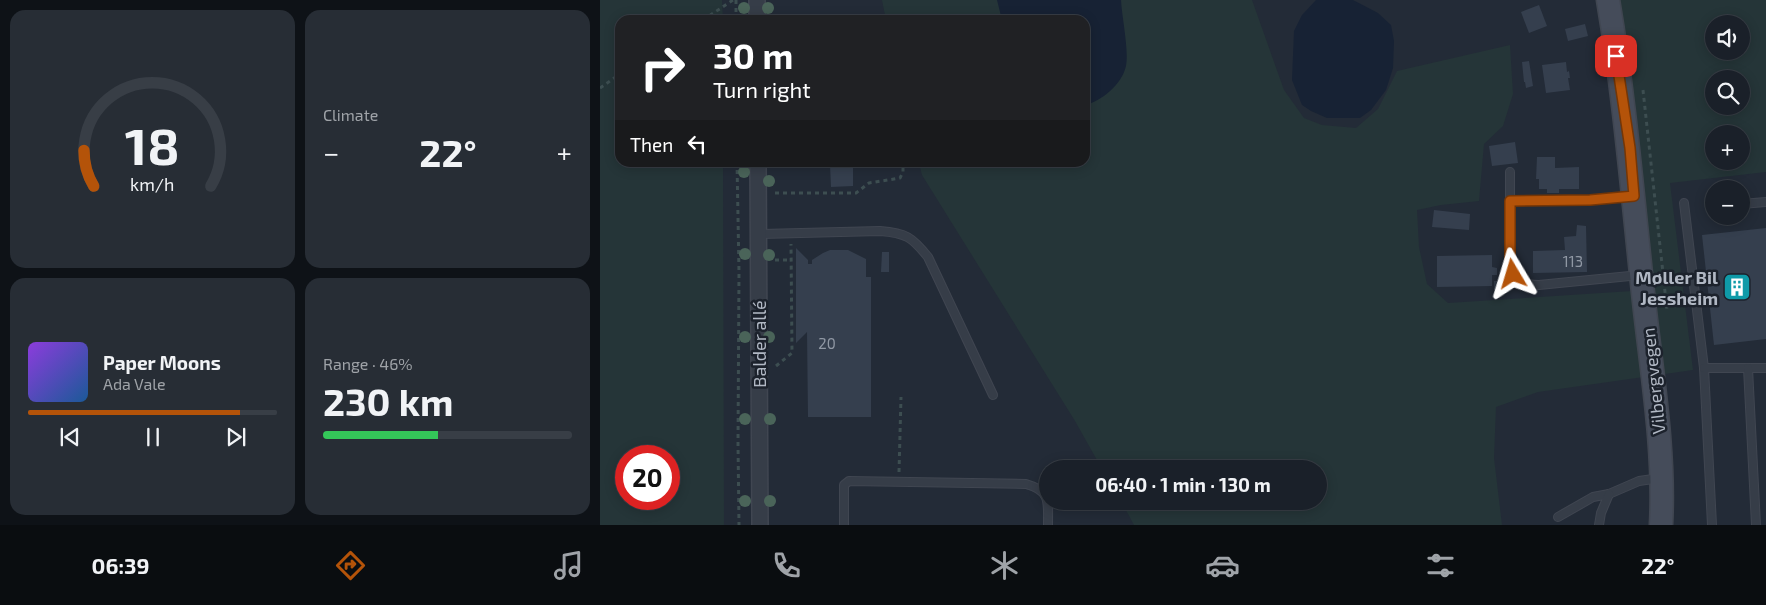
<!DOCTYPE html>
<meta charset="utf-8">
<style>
body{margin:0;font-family:"Exo 2",sans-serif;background:#272d35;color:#f1f3f6;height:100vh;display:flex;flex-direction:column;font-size:19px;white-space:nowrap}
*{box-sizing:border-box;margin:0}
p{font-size:16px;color:#9fa3a8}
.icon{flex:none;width:28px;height:28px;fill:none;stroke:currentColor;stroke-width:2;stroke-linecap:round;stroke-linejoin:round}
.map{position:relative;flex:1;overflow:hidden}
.details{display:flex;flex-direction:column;gap:10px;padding:10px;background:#0e1217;width:600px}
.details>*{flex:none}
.guide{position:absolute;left:15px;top:15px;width:475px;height:152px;border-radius:15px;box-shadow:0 2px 12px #0003,0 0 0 1px #383e46;background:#202124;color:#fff;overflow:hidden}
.controls{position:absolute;left:1105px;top:15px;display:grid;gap:10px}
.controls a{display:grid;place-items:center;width:45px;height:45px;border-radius:50%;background:#1a2029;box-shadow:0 2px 12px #0003,0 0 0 1px #383e46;font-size:25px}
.speed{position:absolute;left:15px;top:445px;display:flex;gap:10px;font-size:25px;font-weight:700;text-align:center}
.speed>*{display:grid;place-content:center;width:65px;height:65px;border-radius:50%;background:#1a2029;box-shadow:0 2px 12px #0003,0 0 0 1px #383e46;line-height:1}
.speed .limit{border:8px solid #d22;background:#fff;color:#111}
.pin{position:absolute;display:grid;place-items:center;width:42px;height:42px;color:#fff;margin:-21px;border-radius:10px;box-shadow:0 2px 8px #0006}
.me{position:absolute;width:55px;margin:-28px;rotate:353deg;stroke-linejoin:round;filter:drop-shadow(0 0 4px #0008)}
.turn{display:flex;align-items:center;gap:18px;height:105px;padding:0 15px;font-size:22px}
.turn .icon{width:65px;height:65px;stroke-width:2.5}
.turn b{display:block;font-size:35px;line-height:42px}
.then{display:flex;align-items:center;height:48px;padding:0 15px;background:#0003;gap:10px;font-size:19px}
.big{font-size:38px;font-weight:700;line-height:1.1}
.details .card{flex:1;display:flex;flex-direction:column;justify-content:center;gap:8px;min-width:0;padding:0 18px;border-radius:15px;background:#272d35}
.details .dial{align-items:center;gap:0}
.dial svg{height:130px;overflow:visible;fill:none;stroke:#383e46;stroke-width:7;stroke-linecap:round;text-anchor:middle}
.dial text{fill:#f1f3f6;stroke:none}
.song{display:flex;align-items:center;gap:15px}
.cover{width:60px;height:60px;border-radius:8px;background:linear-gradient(135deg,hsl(270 70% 55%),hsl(210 70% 35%))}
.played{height:5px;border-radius:2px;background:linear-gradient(90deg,#b45309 85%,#383e46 85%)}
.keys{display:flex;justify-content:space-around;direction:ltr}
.heat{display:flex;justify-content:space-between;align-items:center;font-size:28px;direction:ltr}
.charge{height:8px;border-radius:4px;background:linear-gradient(90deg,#34c759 46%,#383e46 0)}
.details .tiles{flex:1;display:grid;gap:10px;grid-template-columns:repeat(2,1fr)}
.trip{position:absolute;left:439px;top:460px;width:288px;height:50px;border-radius:25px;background:#1a2029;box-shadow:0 2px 12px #0003,0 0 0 1px #383e46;font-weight:700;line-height:50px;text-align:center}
.menu{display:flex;height:80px;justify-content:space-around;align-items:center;background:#0a0d10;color:#9fa3a8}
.menu .icon{width:35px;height:35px}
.menu .current{color:#b45309}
.menu b{font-size:22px;color:#f1f3f6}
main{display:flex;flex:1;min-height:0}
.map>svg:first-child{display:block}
.green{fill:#253538;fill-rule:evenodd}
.water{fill:#172234}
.building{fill:#353f4e}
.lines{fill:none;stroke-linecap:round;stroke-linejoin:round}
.lane-casing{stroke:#404651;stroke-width:10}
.street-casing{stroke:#404651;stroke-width:18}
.secondary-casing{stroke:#404651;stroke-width:25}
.path{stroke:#3d4e51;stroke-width:3;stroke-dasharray:4 4;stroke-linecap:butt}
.lane{stroke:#363d48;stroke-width:8}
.street{stroke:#363d48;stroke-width:15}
.secondary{stroke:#454c5a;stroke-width:22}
.tree{fill:#4a6459}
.route-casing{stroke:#753606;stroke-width:12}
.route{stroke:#b45309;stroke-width:9}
.labels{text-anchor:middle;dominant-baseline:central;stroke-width:5;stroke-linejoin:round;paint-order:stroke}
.number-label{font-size:15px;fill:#9098a4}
.poi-label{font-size:18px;font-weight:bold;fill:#b1b8c4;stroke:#1c222c;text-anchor:end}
.street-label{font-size:18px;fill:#b1b8c4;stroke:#1c222c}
</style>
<main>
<section class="details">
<div class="tiles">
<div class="card dial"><svg viewBox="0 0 100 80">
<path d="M14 69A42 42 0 1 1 86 69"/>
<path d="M14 69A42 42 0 0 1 8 47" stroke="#b45309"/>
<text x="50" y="56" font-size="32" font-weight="700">18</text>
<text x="50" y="72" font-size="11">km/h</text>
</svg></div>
<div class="card"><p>Climate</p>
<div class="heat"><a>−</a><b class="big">22°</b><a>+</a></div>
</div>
<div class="card">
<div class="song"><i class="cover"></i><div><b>Paper Moons</b><p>Ada Vale</p></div></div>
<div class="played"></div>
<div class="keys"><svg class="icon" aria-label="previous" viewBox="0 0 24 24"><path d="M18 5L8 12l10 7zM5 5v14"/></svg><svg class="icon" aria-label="pause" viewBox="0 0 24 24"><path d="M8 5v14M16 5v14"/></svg><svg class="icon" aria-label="next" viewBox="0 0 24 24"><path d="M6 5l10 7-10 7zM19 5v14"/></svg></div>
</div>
<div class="card"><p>Range · 46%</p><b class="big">230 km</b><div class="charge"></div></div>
</div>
</section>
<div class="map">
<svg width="1166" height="525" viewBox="0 0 1166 525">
<rect width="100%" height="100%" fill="#232b37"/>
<g class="green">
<path d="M0,0H122L123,20H20V162L123,163L124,525H0ZM26,456H69V499H26Z"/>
<path d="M282,0H414L423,20H286Z"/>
<path d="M507,0H652L684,90L704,118L722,125L756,128L778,109L797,71L910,45L913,94L903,126L884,144L879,201L841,205L817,210L819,247L827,284L848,303L1032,291L1002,18L998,0H1166V172L1070,183L1093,370L938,392L896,407L894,458L902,525H534L521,501H718V469H502L475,421L322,175L319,163L485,162V50ZM1114,24H1141V51H1114ZM1114,79H1141V106H1114ZM1114,134H1141V161H1114Z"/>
</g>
<g class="water">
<path d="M397,0H521C522,18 529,50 526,66C522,84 502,101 485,105V20H402Z"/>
<path d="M716,0H753L778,13L791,25L794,41L793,68L786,90L771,110L760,118H727L711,111L702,105L692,80L694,31L702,15Z"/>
</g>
<g class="building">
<path d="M939,5L947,26L929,33L921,12Z"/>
<path d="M985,24L988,36L968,41L965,29Z"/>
<path d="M929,61L933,86L926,88L925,82H924L922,62Z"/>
<path d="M966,62L967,72L969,71L970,78H968L970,90L946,93L942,65Z"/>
<path d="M915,142L918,163L892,166L889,146Z"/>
<path d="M937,157H955V168L979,167V189H959V193H947V189H939V179H936Z"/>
<path d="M187,162H298V165H253V186L231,187L230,165H187Z"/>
<path d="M834,210L870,214L869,230L832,227Z"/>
<path d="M977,225L986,226L987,272L933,273V251L965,250L964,237L976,236Z"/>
<path d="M1166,228V339L1114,345L1102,235Z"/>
<path d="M196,248L208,260V264H212V260L223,253L230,250H248L266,259V277H271V417H208L207,332L196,343Z"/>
<path d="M282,252H289V272H281Z"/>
<path d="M892,255V267L897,268V275H892V286L837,287V256Z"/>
<rect x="894" y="281" width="7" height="9"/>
</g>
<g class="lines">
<g class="lane-casing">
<g id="lane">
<path d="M910,172V201L990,200L1032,196"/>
<path d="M910,201C910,215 907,270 916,279C922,284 932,285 939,285L1040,275"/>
<path d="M1084,203L1104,368L1112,525"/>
<path d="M1141,204L1166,202"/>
<path d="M1112,208L1114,207"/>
<path d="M159,234L280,231C306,233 312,237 328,257L393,395"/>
<path d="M1104,368H1166"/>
<path d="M1148,368L1156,525"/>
<path d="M958,517L993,497L1009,494L1039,481L1060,478"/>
<path d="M244,525V485L249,481L426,484C451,491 448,502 448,525"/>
<path d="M999,525L1001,513L1009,494"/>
</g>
</g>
<g class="street-casing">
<g id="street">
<path d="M157,0V20"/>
<path d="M158,162L160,525"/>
</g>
</g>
<g class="secondary-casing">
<path id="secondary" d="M1008,0C1025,100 1033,201 1044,302C1052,375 1065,451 1061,525"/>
</g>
<g class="path">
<path d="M136,0V20"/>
<path d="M208,17L209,20"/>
<path d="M103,20L133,0"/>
<path d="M0,88L20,74"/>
<path d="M1043,90L1067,310"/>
<path d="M137,162L139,272L138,443L139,525"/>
<path d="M175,193H256L269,183L300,178L303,172V162"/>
<path d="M175,260H191"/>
<path d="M176,366L192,353L191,244"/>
<path d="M299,472L301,397"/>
</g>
<use href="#lane" class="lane"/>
<use href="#street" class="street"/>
<use href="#secondary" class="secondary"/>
</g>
<g class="tree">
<circle cx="144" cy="8" r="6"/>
<circle cx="168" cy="8" r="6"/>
<circle cx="144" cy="172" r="6"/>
<circle cx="169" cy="181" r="6"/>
<circle cx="145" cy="254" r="6"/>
<circle cx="169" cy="255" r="6"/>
<circle cx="145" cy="337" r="6"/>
<circle cx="169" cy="337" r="6"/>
<circle cx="145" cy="419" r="6"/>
<circle cx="170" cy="419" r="6"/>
<circle cx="145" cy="501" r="6"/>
<circle cx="170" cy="501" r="6"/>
</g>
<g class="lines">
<g class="route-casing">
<path id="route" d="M913,274L910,261V201L990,200L1034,196L1030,148L1016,56"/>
</g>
<use href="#route" class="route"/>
</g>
<defs>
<g id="building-square" transform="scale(1.4375)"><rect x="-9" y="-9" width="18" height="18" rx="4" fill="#0f9aa8" stroke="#1c222c"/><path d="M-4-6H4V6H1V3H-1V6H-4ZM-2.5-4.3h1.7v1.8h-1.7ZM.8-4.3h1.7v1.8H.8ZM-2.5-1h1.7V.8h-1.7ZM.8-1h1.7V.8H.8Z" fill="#fff"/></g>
</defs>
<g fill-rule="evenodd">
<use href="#building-square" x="1137" y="287"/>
</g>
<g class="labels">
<g class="number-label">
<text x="973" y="261">113</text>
<text x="227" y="343">20</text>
</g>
<g class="poi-label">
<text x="1118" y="277">Møller Bil<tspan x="1118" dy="21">Jessheim</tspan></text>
</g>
<g class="street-label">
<text transform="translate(159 344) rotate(-90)">Balder allé</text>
<text transform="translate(1053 381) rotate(-96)">Vilbergvegen</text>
</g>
</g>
</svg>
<div class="controls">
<a><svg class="icon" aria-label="sound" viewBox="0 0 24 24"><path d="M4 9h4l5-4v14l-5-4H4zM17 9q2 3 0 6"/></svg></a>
<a><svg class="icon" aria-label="search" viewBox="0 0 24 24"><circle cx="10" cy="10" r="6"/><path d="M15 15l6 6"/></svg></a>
<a>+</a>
<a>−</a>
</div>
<div class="speed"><div class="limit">20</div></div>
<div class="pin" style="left:1016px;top:56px;background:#d93025"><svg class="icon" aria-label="arrive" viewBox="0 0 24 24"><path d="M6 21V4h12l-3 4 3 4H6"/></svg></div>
<svg class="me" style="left:913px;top:274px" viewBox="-20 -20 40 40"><path d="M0-17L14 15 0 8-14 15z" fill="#b45309" stroke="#fff" stroke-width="4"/></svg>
<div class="trip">06:40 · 1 min · 130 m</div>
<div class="guide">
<div class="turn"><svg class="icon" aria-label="right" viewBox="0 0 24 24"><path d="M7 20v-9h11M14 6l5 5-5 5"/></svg><div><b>30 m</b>Turn right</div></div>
<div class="then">Then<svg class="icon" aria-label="left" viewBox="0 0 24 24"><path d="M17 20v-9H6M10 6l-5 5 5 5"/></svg></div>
</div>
</div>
</main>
<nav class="menu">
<b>06:39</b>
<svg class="icon current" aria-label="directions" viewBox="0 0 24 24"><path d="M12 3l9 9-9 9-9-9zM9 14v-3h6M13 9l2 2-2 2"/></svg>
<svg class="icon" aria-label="music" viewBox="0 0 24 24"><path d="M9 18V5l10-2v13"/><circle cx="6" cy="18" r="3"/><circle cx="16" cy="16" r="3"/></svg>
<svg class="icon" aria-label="phone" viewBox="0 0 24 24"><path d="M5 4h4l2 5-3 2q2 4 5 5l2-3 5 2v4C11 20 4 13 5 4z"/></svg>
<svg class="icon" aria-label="climate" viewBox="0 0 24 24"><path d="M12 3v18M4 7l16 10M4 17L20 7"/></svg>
<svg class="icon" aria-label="car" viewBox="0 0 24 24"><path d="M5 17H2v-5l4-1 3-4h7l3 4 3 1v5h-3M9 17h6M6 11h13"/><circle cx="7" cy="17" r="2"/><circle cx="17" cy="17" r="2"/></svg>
<svg class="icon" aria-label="filters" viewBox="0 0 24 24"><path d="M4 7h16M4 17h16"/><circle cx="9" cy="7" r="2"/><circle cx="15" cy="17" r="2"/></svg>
<b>22°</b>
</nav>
